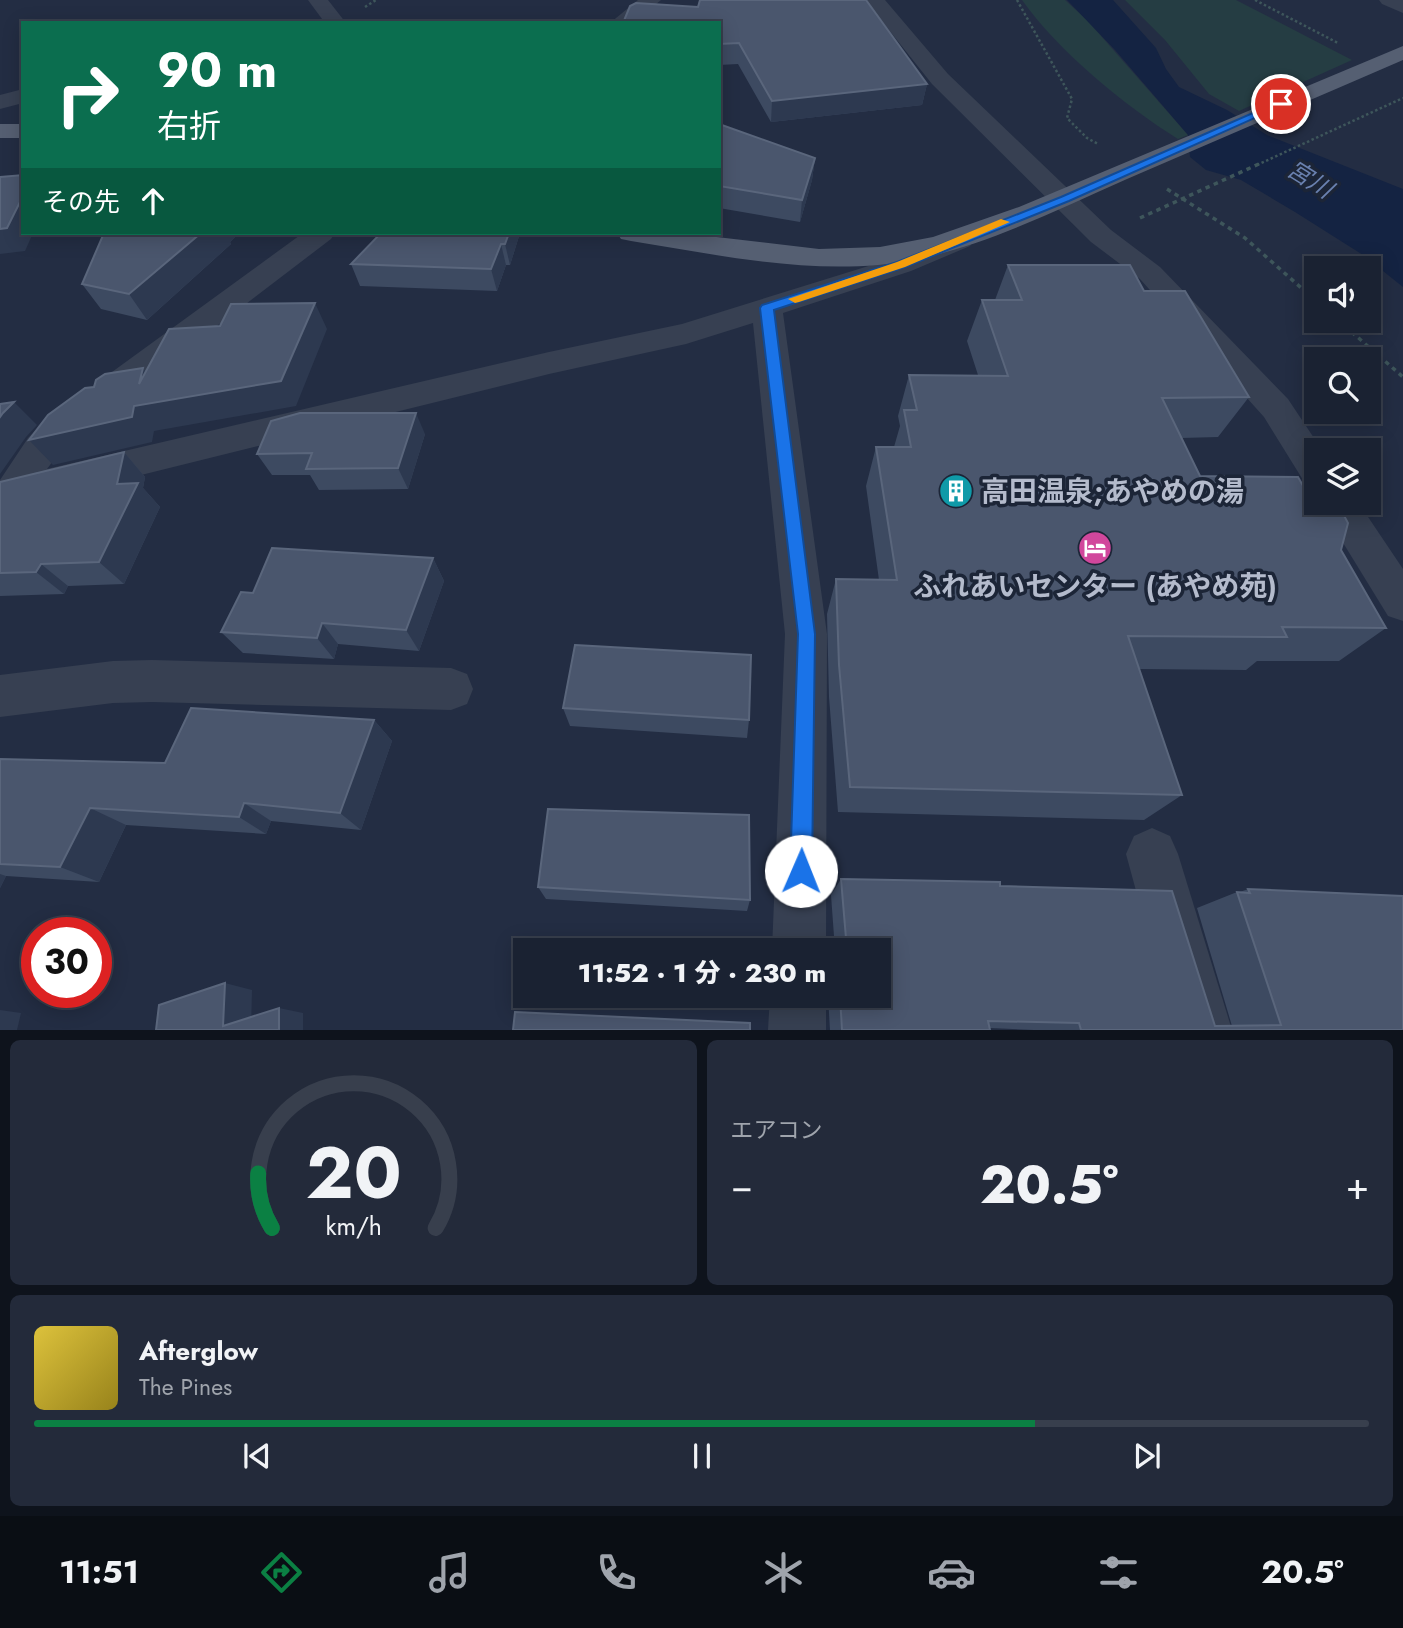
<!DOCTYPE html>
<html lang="ja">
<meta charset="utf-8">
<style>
body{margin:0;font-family:Jost,"Noto Sans JP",sans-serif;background:#232a3a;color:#f1f3f6;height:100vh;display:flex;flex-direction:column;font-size:26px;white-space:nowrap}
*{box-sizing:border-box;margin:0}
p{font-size:23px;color:#9fa4ac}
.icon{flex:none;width:38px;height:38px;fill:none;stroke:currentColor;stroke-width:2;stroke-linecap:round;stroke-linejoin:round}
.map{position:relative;height:1030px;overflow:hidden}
.side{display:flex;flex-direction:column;gap:10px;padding:10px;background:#0e131c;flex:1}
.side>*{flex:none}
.guide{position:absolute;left:21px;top:21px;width:700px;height:214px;border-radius:0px;box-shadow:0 4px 18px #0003,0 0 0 2px #383f4d;background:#0b6e4f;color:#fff;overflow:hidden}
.fabs{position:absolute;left:1304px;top:256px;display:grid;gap:14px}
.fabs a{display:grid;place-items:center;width:77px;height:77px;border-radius:0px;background:#1a2232;box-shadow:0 4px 18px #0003,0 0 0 2px #383f4d;font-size:35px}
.speed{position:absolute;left:21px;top:917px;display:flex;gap:14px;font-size:35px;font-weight:700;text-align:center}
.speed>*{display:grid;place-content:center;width:91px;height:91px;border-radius:50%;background:#1a2232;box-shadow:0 4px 18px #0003,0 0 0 2px #383f4d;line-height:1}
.speed .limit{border:10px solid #d22;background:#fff;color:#111}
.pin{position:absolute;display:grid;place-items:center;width:60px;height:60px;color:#fff;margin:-30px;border:4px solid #fff;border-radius:50%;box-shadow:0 2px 7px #0007}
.me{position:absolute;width:77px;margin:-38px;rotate:1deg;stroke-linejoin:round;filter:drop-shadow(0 0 5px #0008)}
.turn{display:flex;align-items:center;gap:24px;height:147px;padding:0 21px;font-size:32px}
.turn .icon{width:91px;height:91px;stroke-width:2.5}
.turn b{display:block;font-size:49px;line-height:60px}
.then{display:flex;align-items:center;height:66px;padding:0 21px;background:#0003;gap:14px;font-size:26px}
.big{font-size:52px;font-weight:800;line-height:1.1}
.side .card{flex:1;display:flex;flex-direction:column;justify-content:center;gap:10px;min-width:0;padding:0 24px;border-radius:10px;background:#232a3a}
.side .dial{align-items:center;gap:0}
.dial svg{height:182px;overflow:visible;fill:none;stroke:#383f4d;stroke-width:7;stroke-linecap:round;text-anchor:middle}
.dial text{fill:#f1f3f6;stroke:none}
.song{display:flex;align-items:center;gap:21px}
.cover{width:84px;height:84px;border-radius:10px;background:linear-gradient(135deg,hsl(50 70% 55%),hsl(50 70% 35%))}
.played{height:7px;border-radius:4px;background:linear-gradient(90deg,#0b8043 75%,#383f4d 75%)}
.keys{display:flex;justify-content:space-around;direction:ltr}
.heat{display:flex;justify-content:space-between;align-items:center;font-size:38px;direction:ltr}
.side .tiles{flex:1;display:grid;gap:10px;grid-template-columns:1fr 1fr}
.card:last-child{grid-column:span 2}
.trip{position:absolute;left:513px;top:938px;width:378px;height:70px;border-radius:0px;background:#1a2232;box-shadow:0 4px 18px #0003,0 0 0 2px #383f4d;font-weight:800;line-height:70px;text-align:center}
.menu{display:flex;height:112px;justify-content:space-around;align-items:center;background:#0a0e14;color:#9fa4ac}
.menu .icon{width:49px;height:49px}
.menu .on{color:#0b8043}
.menu b{font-size:32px;color:#f1f3f6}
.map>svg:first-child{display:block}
.green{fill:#253d43}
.water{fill:#142342}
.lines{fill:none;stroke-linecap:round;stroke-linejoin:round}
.path-far1{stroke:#3e565b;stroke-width:2.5;stroke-dasharray:2.5 2.5;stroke-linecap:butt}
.path{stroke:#3e565b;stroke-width:3.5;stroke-dasharray:4.5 4.5;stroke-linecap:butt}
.minor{fill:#374052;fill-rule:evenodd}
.major{fill:#555f72;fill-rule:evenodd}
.wall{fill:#3d4a61}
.shaded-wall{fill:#2d3950}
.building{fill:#4a566d;stroke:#5a667c;stroke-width:2}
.route{fill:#1a73e8;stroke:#114b97;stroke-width:2}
.slow{fill:#f59e0b}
.labels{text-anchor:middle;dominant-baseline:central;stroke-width:7;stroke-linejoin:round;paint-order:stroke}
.far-water-label{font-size:24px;font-style:italic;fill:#6a81af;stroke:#1c2537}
.poi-label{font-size:28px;font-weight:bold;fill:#b4bbcc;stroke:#1c2537;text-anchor:start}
</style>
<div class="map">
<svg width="1403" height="1030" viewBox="0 0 1403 1030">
<rect width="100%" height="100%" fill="#232d43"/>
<g class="green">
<path d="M1022,0H1065L1087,20L1188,135L1178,139C1125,106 1058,51 1022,0Z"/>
<path d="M1125,0H1236L1352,60L1239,111L1209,94L1165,40Z"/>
</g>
<path class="water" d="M1067,0H1113L1156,48L1166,69L1179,87L1227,110L1267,135L1403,189V287L1363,255L1295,212L1241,180L1206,170L1190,157L1188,135L1115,50Z"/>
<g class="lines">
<g class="path-far1">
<path d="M1017,0L1072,99L1067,118L1087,138L1098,144"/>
<path d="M1255,0L1338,43"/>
<path d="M365,7L376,0"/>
<path d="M1257,165L1403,98"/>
</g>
<g class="path">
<path d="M1167,189L1245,238L1316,301"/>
<path d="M1140,218L1261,163"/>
<path d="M1338,320L1403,377"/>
</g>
<g class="minor">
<path d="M308,0H328L346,23H325Z"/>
<path d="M638,0H661L633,23H610Z"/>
<path d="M865,0H885L948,74L1111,230L1160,267L1288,399L1322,450H1316V484L1303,480L1264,417L1140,279L1091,242L932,84Z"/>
<path d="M1379,0H1403V13L1382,4Z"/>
<path d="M23,89V103L0,109V95Z"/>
<path d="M960,231L970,234L974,240L970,246L911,271L783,313L827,634L826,950H772L785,634L753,323L686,344L549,374L0,510V480L28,438L46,420L303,233H335L331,239L70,438L47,469L549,352L682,324L891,259Z"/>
<path d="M1318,502H1358L1403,569V621L1388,616Z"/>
<path d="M152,660L451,668L467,674L473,689L467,704L451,710L152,702L113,703L0,717V675L113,661Z"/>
<path d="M1152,828L1170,836L1178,854L1232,1030H1174L1126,854L1134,836Z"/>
<path d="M770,996H826V1030H768Z"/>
</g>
<g class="major">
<path d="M1403,46V60C1311,100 1219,139 1127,179C1047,214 965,257 878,265C795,272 712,254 631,241L621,239L617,233H682L819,249L880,247L933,237L1019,207Z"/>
<rect x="0" y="124" width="23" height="14"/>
</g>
</g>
<g class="wall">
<path d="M700,0H866L927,84L922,105L771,122L738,64L719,65V23H623L630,6L636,3L698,7Z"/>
<path d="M719,124L815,158L812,180L800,222L719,208Z"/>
<path d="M104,233H239L230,242L231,244L147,320L101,309L82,284Z"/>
<path d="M381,233H520L510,265H506L497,291L360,286L351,264Z"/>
<path d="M1008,265L1144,291L1249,397L1218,437L1181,438L1200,476L1341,550L1386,628L1339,661H1257L1246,670L1139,669L1182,795L1144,820L838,812L829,697L827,614L836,579L879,580L866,486L876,447H894L900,426L898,416L909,375H978L967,341L982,300H995Z"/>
<path d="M425,434L408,489L319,490L310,475H272L257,454Z"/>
<path d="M124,452L145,477L143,488L160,507L124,584L68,586L64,594L0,596V482Z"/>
<path d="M433,558L444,581L419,651L338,644L334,659L243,653L221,632L253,593Z"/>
<path d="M563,708L749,720L747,738L570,726Z"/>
<path d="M374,720L392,741L361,830L271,821L266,834L126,825L99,882L6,876L0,888V759L165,763Z"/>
<path d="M841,879L1000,886L1215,1026H1232L1197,908L1237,892H1240L1248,889L1403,1030H1034L990,1028V1030H830L828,996H878V950H835L831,895Z"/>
<path d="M538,887L750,900L747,911L546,899Z"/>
</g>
<g class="shaded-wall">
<path d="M927,84L922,105L771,122L772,101Z"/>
<path d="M815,158L812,180L800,222L802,200Z"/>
<path d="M23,196V233H33L25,251L0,254V229Z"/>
<path d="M201,233H239L230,242L231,244L147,320L129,294Z"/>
<path d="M509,233H520L510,265L505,244Z"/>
<path d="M501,244L506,265L497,291L491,269Z"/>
<path d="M315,303L327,329L296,406L154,431L152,442L53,465L29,440L139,384L143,368L162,394Z"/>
<path d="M14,402L37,425L26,437L0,474V417Z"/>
<path d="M416,413L425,434L408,489L398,468Z"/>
<path d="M124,452L145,477L143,488L160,507L124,584L99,562Z"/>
<path d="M433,558L444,581L419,651L406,630Z"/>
<path d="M41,564L68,586L64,594L36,572Z"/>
<path d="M322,623L338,644L334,659L317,638Z"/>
<path d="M374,720L392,741L361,830L340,813Z"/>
<path d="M244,803L271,821L266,834L239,817Z"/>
<path d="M90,808L126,825L99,882L60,867Z"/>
<path d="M0,874L6,876L0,888Z"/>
<path d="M225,983L252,990L251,1030L223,1026Z"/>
<path d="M279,1008L303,1013V1030H279Z"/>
<path d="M0,1010L21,1013L17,1030H0Z"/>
</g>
<g class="building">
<path d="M700,0H866L927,84L772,101L739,43L719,44V23H623L630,6L636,3L698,7Z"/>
<path d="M719,124L815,158L802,200L719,186Z"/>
<path d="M23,175V196L7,228L0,229V177Z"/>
<path d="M104,233H201L129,294L82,284Z"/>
<path d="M381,233H509L505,244H501L491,269L351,264Z"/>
<path d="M1008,265H1130L1144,291H1185L1249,397L1162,398L1200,476L1298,477L1310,498L1316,499V502H1326L1339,506L1348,523L1341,550L1386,628L1282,627L1287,637L1128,636L1182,795L850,787L839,665L836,579L897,580L876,447H911L904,410H917L909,375L1008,376L982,300H1022Z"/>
<path d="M315,303L281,381L134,406L132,417L29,440L48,415L85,388L94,387L96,380L105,374L143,368L139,384L169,329L220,326L231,304Z"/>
<path d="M14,402L3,413L0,417V404Z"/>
<path d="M300,413H416L398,468L306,469L312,453L257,454L271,421Z"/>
<path d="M124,452L117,484L138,483L99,562L41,564L36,572L0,573V482Z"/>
<path d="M272,548L433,558L406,630L322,623L317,638L221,632L241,592L253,593Z"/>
<path d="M575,645L751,655L749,720L563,708Z"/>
<path d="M191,708L374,720L340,813L244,803L239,817L90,808L60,867L0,864V759L165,763Z"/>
<path d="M548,809L749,815L750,900L538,887Z"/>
<path d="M841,879L1000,882V886L1172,891L1215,1026L1281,1025L1237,892L1250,893L1248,889L1403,896V1030H1081L1079,1023L988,1021L990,1030H842L840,996H878V950H847Z"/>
<path d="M225,983L223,1026L279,1008V1030H156L159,1005Z"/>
<path d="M515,1012L750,1023V1030H513Z"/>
</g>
<path class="route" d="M1278,102L1286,104L1069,201L905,267L774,310L815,634L812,871L809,879L801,882L794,879L790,871L798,634L760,308L762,305L897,262L1061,197Z"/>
<path class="slow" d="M1001,219L1010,222L905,267L799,302L795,303L788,299L897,262Z"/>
<defs>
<g id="building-disc" transform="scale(1.75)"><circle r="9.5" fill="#0f9aa8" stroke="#1c2537"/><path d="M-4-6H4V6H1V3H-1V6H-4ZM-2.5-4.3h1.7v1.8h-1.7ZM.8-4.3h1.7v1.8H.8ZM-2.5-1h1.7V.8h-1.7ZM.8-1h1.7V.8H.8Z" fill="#fff"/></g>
<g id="hotel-disc" transform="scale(1.75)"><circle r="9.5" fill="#d1479c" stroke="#1c2537"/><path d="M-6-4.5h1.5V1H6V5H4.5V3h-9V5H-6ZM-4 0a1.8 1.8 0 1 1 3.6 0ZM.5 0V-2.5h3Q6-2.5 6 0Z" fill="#fff"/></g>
</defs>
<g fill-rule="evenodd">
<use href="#building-disc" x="956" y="491"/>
<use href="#hotel-disc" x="1095" y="548"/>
</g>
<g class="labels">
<g class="far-water-label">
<text transform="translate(1310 179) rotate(32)">宮川</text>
</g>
<g class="poi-label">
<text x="981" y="491">高田温泉;あやめの湯</text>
<text x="1095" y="586" text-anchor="middle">ふれあいセンター (あやめ苑)</text>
</g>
</g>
</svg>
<div class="fabs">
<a><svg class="icon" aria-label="sound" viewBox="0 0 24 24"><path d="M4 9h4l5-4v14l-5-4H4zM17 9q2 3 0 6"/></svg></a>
<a><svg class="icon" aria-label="search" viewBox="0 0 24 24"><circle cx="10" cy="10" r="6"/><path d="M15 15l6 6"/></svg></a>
<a><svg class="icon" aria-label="layers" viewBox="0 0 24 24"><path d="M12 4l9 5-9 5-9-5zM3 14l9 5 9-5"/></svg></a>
</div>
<div class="speed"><div class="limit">30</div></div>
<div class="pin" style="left:1281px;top:104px;background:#d93025"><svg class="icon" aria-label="arrive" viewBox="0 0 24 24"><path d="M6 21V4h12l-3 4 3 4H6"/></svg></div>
<svg class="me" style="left:801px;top:871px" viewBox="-20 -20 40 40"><circle r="19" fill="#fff"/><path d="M0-13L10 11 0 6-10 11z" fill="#1a73e8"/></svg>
<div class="trip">11:52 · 1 分 · 230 m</div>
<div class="guide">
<div class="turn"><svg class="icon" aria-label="right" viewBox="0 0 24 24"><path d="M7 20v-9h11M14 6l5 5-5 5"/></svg><div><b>90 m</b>右折</div></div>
<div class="then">その先<svg class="icon" aria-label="ahead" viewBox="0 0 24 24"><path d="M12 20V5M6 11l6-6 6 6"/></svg></div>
</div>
</div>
<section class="side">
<div class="tiles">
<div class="card dial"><svg viewBox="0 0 100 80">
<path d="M14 69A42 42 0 1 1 86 69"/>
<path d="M14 69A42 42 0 0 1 8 45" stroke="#0b8043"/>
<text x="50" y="56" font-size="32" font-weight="700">20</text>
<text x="50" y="72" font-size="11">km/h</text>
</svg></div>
<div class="card"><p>エアコン</p>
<div class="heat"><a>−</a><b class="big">20.5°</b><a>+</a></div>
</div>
<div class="card">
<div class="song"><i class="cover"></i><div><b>Afterglow</b><p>The Pines</p></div></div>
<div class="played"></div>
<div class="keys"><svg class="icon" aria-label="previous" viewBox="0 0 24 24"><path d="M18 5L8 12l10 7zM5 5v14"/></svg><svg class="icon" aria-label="pause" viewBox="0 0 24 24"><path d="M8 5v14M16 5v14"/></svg><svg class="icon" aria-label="next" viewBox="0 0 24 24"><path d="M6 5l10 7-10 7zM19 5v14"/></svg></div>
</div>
</div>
</section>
<nav class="menu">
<b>11:51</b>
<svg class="icon on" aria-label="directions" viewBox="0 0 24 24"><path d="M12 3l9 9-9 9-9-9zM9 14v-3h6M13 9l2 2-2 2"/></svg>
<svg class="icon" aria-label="music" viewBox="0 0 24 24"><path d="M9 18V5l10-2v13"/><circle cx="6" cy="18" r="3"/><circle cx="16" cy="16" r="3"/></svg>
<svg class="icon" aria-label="phone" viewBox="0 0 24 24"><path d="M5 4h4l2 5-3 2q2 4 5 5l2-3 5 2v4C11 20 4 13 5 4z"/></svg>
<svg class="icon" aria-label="climate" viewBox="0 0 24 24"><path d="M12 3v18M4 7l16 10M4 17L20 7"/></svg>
<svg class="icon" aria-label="car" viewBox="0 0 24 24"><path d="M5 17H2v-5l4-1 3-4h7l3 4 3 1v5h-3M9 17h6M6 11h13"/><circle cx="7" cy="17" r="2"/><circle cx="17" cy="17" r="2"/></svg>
<svg class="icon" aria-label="filters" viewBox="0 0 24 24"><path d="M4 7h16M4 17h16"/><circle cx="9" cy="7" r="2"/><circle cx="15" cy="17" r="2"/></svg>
<b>20.5°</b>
</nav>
